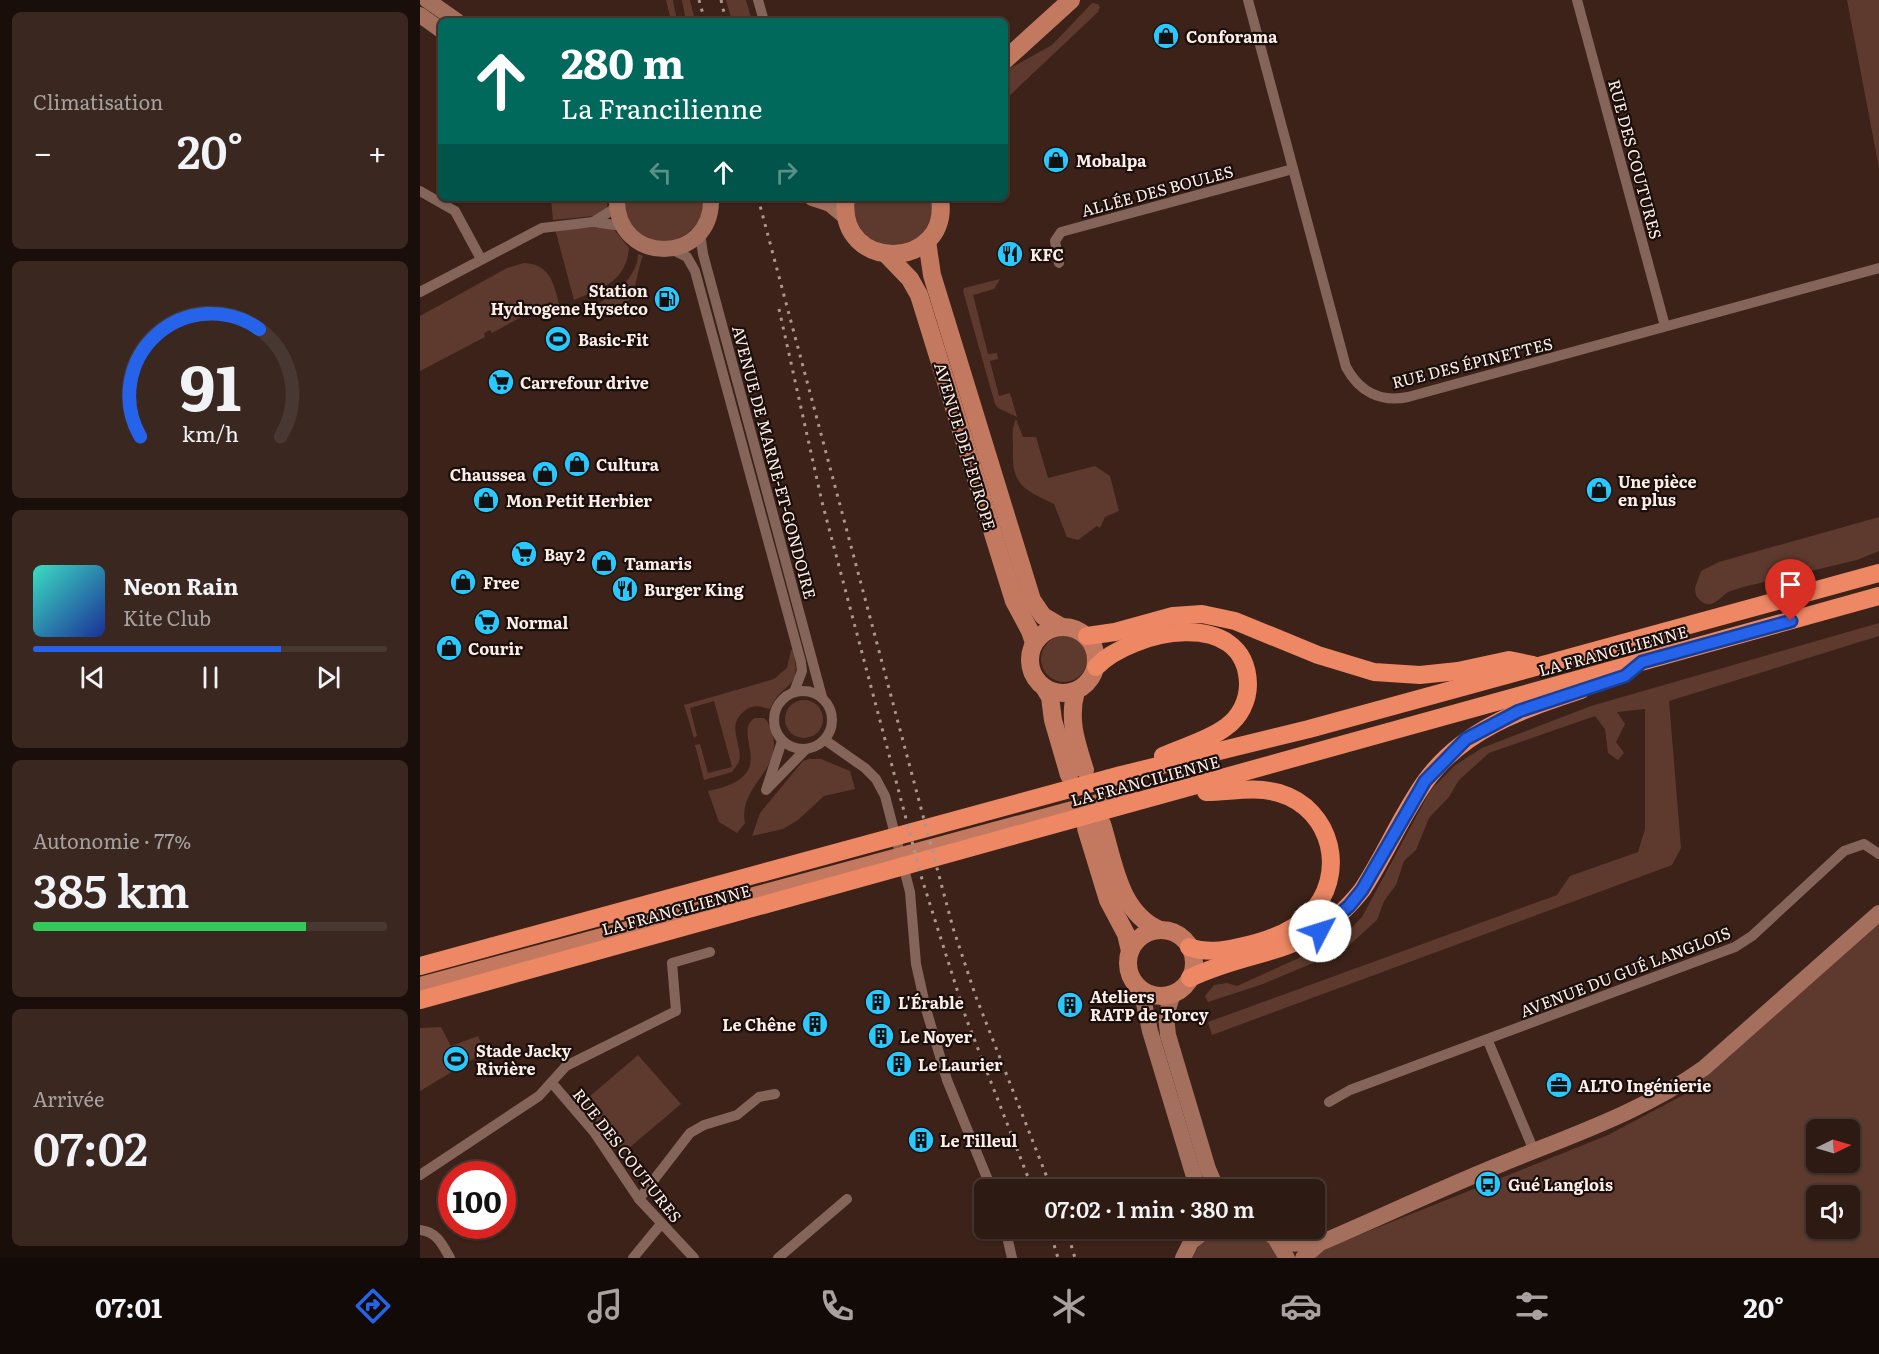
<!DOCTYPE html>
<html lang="fr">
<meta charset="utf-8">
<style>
body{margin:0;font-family:Literata,serif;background:#392720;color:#f1f3f6;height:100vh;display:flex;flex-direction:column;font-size:22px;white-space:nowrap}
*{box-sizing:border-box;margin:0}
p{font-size:20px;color:#a7a19f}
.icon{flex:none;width:33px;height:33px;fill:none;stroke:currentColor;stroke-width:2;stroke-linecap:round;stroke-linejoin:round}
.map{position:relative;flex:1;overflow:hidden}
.drawer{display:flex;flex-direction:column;gap:12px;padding:12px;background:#190e0a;width:420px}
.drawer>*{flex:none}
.banner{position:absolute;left:18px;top:18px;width:570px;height:183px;border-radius:9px;box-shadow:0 2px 4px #0004,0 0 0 2px #483832;background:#00695c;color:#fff;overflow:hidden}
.needle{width:39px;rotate:85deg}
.controls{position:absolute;left:1386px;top:1119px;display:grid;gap:12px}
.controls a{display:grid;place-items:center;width:54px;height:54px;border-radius:9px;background:#2d1a12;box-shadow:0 2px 4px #0004,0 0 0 2px #483832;font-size:30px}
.speed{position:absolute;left:18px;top:1161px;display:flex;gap:12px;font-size:30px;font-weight:700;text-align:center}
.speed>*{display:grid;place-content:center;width:78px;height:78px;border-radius:50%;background:#2d1a12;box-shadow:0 2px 4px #0004,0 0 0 2px #483832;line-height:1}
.speed .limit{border:9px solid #d22;background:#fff;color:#111}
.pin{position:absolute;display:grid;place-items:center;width:51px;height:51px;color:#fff;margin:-62px -26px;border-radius:50% 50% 50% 0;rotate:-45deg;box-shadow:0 0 6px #0007}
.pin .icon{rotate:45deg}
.me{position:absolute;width:66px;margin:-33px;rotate:50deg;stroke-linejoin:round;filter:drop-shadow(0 0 4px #0008)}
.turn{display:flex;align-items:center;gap:21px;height:126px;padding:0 24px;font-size:27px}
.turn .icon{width:78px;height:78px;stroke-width:2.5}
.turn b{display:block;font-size:42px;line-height:51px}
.lanes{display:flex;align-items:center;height:57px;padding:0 24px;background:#0003;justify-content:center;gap:30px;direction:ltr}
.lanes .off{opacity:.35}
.big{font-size:45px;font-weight:600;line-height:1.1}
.drawer .widget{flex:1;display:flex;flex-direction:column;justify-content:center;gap:9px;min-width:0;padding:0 21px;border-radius:9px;background:#392720}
.drawer .dial{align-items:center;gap:0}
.dial svg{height:156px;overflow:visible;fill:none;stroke:#483832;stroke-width:7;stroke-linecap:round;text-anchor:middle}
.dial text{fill:#f1f3f6;stroke:none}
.song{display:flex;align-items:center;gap:18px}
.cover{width:72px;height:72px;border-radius:9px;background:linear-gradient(135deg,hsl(170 70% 55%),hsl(230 70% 35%))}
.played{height:6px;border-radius:3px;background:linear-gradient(90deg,#2563eb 70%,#483832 70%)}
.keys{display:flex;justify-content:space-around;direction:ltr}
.heat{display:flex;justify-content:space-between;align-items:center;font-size:33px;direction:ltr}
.charge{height:9px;border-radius:4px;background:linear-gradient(90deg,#34c759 77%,#483832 0)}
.trip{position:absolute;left:554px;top:1179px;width:351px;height:60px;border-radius:9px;background:#2d1a12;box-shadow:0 2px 4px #0004,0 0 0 2px #483832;font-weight:600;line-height:60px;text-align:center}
.tabs{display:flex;height:96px;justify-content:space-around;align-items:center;background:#120a07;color:#a7a19f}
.tabs .icon{width:42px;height:42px}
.tabs .current{color:#2563eb}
.tabs b{font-size:27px;color:#f1f3f6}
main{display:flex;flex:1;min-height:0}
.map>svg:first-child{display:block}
.green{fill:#5e3a2e;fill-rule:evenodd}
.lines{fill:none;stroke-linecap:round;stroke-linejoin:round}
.street{stroke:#85655a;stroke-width:10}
.secondary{stroke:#a46f5d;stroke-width:16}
.primary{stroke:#c37960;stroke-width:18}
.highway{stroke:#ed8764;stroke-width:18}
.rail{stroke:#aa978f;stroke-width:3;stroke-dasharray:3 6;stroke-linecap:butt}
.route-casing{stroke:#184099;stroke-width:15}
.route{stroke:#2563eb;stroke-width:10}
.labels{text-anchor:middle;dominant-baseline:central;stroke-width:4.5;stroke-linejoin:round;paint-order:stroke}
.poi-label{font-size:16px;font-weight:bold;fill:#fdeee9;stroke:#1b0f0b;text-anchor:start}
.street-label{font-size:16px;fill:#fdeee9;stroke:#1b0f0b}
</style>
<main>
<section class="drawer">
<div class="widget"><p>Climatisation</p>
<div class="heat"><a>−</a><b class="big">20°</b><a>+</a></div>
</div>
<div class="widget dial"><svg viewBox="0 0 100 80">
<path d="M14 69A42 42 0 1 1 86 69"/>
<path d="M14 69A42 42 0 0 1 75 14" stroke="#2563eb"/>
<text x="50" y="56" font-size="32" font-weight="700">91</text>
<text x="50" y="72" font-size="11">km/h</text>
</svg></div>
<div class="widget">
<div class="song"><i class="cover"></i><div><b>Neon Rain</b><p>Kite Club</p></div></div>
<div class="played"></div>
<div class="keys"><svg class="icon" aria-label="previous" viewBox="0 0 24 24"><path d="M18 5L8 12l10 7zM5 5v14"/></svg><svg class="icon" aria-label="pause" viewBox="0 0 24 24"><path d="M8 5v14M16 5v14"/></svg><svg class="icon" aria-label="next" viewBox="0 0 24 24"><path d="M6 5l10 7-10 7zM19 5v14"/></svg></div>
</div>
<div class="widget"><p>Autonomie · 77%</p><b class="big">385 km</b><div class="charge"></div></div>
<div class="widget"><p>Arrivée</p><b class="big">07:02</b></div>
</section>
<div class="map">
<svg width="1459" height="1258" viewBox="0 0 1459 1258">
<rect width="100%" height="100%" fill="#3c2218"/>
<g class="green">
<path d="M246,0H253L257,21H251Z"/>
<path d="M262,0H270L275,21H266Z"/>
<path d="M306,0H326L332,21H312Z"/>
<path d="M1427,0H1459V168Z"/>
<path d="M672,3L678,4L680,7L678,12L585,100V71L632,45Z"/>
<path d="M131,198H187V208L174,216L133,220Z"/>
<path d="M204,198H284C282,206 282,219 276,225C260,246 221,250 208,222C205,215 205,205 204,198Z"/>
<path d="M435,198H513C513,270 425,254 435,198Z"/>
<path d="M192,227L209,248C206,282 182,288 154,300L135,229Z"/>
<path d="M218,254L223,256C214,277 218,309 188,312C181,313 176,313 170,310C190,295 217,281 218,254Z"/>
<path d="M104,263C131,264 134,285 140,307L103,316L72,333L70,330L64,333L65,337L0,371V316L87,268Z"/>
<path d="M580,279L574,289L553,295L568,354L577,353L578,359L570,361L579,396L590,393L597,417L578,408L575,404L543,291L544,288Z"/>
<path d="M596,419L603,437H616L628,478L675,466L690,476L699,511L685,517L680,528L677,526L658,540L647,537L634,504C603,489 591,485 593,447C593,437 591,429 596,419Z"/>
<path d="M1459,517V551L1437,560L1323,587C1319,589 1312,590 1308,592C1297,600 1290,613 1276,596L1275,588L1281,571L1299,562Z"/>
<path d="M1459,623V636L1249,701L1261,848L1252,865L792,1035L788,1022L1137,895L1150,876L1218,852L1225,829V709L1197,712L1205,724L1196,742L1204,753L1198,760L1188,753L1185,729L1175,716L1069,753L1039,780L1029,797L1009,818L996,850L984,861L976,885L964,901L957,920L924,950L843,984L788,1002L785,996L794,985L807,983L817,986L921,939L942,917L1010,791L1034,766L1062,748L1171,706Z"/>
<circle cx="644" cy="659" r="23"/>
<path d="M371,650H373C383,692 362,680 350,709C340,706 332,704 323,712C306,727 323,744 319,762L312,772L284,780L275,745L280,744L288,773L312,767L294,701L270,708L277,736L274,738L264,705L354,679L367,668Z"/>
<circle cx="384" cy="719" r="19"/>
<path d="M335,718H344L347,721C373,768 317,782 325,823L317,833L299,822L288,791C365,776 309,733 335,718Z"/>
<path d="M389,759H401L430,771L435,789L404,796L378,820L363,829L332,836L340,813L383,761Z"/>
<path d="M1459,917V1258H890L909,1247L1188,1135L1267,1093ZM1396,1130H1430V1162H1396ZM1396,1196H1430V1228H1396Z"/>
<path d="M21,1027L31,1046L58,1036L65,1052L0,1091V1028Z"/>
<path d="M218,1055L261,1104L203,1153L161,1104Z"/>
<path d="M806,1228C838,1229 843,1232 861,1258H772C778,1243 790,1233 806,1228Z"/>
</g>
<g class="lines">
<g class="street">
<path d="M338,0L344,21"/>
<path d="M828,0L926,367C939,391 960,403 988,397L1459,268"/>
<path d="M1157,0L1245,326"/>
<path d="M0,191L35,211L61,259"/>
<path d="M173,222L197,207"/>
<path d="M280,233L283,254L402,697"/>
<path d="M251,249L267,257L275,271L381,662L382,671L374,692"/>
<path d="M639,263L635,241L641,232L873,169"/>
<path d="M0,292L122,228L173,222L203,226"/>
<circle cx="383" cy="720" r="29"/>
<path d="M405,740L445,768L456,779L465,796L490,892L496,964L506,1009L527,1080L572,1190"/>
<path d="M347,787L362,741"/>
<path d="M346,790L385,750"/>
<path d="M1068,1041L1114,1151"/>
<path d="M132,1083L174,1132L219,1199L274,1258"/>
<path d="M909,1102L930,1090L1315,947L1332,936L1424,851L1444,844L1459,854"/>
<path d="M0,1175L119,1096L146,1066L256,1011L252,963L290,952"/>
<path d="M219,1199L270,1133L284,1125L317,1115L339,1097L355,1094"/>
<path d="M585,1228L592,1258"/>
<path d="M0,1230C17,1232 22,1244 30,1258"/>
<path d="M213,1258L241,1224"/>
<path d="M358,1258L427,1199"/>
</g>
<g class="secondary">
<path d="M7,0L37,21"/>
<path d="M0,15L21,30"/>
<path d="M197,198C195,266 293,266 291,198"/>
<path d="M392,198L410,204L427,218"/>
<path d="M721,989L730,1031L778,1190"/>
<path d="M753,993L746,1016L748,1035L788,1169L797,1190"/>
<path d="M843,1228L855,1238L867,1258"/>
<path d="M860,1244L900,1243"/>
<path d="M763,1258L771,1242L788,1228"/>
<path d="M883,1258L900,1243C961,1217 1022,1188 1084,1163C1152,1135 1224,1111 1284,1068L1459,913"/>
</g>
<g class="primary">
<path d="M585,60L651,0"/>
<path d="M426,198C416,273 531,272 520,198"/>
<path d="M507,241L512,275L612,600L623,616L640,626"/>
<path d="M466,254L490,279L499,295L594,601L610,631L614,643"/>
<circle cx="643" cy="660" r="33"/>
<path d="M624,687L630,697L633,720L649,775"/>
<path d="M656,691C648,719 656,742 665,770"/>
<path d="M682,824C694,862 699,913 740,930"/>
<path d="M666,828L688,900L706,934L710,951"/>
<circle cx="741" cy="963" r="33"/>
<path d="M0,986L708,795"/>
</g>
<g class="highway">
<path d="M667,636L695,632L753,616L782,614L815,621L898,655L954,672L1000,675L1038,671L1089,660L1113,665"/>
<path d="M676,667C712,630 826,606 828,684C828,701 820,717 806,727C789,740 763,747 743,756"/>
<path d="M769,947C786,953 802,951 819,947C844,942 871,933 889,915C928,876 913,809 859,793C834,786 811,792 786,792"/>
<path d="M0,966L701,775L889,729L1459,573"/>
<path d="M770,978C840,945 887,959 942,890C965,855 981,816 1005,782C1043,729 1101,710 1161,690"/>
<path d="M0,1000L1459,596"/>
</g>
<g class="rail">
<path d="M279,0L285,21"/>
<path d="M301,0L306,21"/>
<path d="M338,198L533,928L556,997L632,1190"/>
<path d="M359,309L402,502L502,879L546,1018L613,1190"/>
<path d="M629,1228L638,1258"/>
<path d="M646,1228L655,1258"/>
</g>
</g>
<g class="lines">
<g class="route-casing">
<path id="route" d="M900,931L929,906L942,890L1005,781L1046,739L1099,711L1205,676L1222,662L1371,621"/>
</g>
<use href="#route" class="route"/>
</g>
<defs>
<g id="shop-disc" transform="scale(1.35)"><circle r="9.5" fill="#29c8ff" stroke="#1b0f0b"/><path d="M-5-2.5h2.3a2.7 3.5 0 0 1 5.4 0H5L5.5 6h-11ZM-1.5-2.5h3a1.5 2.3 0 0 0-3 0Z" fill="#111"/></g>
<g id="restaurant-disc" transform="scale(1.35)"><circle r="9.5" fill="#29c8ff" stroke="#1b0f0b"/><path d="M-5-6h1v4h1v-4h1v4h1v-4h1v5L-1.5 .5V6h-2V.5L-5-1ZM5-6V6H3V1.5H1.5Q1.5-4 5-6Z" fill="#111"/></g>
<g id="fuel-disc" transform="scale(1.35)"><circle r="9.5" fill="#29c8ff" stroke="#1b0f0b"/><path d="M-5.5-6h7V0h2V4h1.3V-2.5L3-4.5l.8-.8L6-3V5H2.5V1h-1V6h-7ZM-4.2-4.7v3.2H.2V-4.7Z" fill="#111"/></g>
<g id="stadium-disc" transform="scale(1.35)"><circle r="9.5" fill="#29c8ff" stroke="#1b0f0b"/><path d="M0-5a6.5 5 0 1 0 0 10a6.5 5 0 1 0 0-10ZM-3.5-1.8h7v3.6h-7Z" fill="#111"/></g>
<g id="supermarket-disc" transform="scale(1.35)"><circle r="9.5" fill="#29c8ff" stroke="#1b0f0b"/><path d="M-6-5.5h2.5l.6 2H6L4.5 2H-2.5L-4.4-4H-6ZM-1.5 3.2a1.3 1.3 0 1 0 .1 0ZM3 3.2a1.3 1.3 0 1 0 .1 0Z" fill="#111"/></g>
<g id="building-disc" transform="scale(1.35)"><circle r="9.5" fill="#29c8ff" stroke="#1b0f0b"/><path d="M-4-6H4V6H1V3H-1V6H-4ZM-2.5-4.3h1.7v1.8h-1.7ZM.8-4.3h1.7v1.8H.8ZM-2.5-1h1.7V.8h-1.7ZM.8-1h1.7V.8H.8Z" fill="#111"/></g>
<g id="office-disc" transform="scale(1.35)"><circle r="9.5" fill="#29c8ff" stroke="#1b0f0b"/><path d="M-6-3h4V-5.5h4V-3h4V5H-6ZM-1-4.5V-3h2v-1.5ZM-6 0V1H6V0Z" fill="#111"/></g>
<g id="bus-disc" transform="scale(1.35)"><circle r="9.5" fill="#29c8ff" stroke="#1b0f0b"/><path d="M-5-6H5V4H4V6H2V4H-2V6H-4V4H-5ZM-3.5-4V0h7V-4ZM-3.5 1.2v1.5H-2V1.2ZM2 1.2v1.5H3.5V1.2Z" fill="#111"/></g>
</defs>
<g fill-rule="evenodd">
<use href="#shop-disc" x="746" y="36"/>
<use href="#shop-disc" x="636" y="160"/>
<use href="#restaurant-disc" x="590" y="254"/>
<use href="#fuel-disc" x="247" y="299"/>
<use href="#stadium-disc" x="138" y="339"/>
<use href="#supermarket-disc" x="81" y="382"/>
<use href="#shop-disc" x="157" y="464"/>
<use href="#shop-disc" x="125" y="474"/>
<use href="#shop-disc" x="1179" y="490"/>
<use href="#shop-disc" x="66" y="500"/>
<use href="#supermarket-disc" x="104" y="554"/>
<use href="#shop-disc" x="184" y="563"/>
<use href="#shop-disc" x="43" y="582"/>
<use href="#restaurant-disc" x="205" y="589"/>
<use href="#supermarket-disc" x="67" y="622"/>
<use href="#shop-disc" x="29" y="648"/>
<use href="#building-disc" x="458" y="1002"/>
<use href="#building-disc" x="650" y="1005"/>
<use href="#building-disc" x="395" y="1024"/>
<use href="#building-disc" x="461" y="1036"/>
<use href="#stadium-disc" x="36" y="1059"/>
<use href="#building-disc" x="479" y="1064"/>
<use href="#office-disc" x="1139" y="1085"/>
<use href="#building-disc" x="501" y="1140"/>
<use href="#bus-disc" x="1068" y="1184"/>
</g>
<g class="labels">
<g class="poi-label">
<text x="766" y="36">Conforama</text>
<text x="656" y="160">Mobalpa</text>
<text x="610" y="254">KFC</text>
<text x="228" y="290" text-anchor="end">Station<tspan x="228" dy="18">Hydrogene Hysetco</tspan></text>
<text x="158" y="339">Basic-Fit</text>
<text x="100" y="382">Carrefour drive</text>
<text x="176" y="464">Cultura</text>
<text x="106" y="474" text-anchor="end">Chaussea</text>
<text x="1198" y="481">Une pièce<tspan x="1198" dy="18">en plus</tspan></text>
<text x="86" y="500">Mon Petit Herbier</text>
<text x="124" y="554">Bay 2</text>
<text x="204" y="563">Tamaris</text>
<text x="63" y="582">Free</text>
<text x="224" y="589">Burger King</text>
<text x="86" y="622">Normal</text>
<text x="48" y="648">Courir</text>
<text x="670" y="996">Ateliers<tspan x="670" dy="18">RATP de Torcy</tspan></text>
<text x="478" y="1002">L'Érable</text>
<text x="376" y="1024" text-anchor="end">Le Chêne</text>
<text x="480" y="1036">Le Noyer</text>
<text x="56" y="1050">Stade Jacky<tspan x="56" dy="18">Rivière</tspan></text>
<text x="498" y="1064">Le Laurier</text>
<text x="1158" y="1085">ALTO Ingénierie</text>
<text x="520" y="1140">Le Tilleul</text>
<text x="1088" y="1184">Gué Langlois</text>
</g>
<g class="street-label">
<text transform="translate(1216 159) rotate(75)">RUE DES COUTURES</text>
<text transform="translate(737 190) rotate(-15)">ALLÉE DES BOULES</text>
<text transform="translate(1052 362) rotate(-14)">RUE DES ÉPINETTES</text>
<text transform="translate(546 446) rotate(73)">AVENUE DE L'EUROPE</text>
<text transform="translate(355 462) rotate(75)">AVENUE DE MARNE-ET-GONDOIRE</text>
<text transform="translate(1193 650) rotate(-15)">LA FRANCILIENNE</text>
<text transform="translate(725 780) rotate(-15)">LA FRANCILIENNE</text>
<text transform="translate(256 909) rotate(-15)">LA FRANCILIENNE</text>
<text transform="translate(1205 971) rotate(-21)">AVENUE DU GUÉ LANGLOIS</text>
<text transform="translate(208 1155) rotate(52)">RUE DES COUTURES</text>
</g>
</g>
</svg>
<div class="controls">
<a><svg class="needle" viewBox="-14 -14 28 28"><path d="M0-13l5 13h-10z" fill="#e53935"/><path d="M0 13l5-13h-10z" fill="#a7a19f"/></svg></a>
<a><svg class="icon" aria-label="sound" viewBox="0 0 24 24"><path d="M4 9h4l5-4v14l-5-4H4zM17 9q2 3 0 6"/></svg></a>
</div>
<div class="speed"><div class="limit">100</div></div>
<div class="pin" style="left:1371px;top:621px;background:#d93025"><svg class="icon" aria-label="arrive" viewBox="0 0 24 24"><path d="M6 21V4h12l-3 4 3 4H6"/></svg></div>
<svg class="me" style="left:900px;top:931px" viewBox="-20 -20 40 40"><circle r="19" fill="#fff"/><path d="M0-13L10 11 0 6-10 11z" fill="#2563eb"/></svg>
<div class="trip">07:02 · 1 min · 380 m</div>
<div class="banner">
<div class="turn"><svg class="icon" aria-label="ahead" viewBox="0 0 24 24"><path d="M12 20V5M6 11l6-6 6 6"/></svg><div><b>280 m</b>La Francilienne</div></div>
<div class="lanes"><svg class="icon off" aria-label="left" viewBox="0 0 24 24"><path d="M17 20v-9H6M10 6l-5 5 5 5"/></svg><svg class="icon" aria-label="ahead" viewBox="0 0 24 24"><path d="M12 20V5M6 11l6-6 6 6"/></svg><svg class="icon off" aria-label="right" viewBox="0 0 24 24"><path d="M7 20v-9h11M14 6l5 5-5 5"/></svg></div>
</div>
</div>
</main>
<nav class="tabs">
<b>07:01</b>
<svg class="icon current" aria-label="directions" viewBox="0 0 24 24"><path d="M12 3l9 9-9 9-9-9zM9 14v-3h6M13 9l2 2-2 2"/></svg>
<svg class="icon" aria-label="music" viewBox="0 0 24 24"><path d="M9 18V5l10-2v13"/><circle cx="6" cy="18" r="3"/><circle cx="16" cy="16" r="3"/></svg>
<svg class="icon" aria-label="phone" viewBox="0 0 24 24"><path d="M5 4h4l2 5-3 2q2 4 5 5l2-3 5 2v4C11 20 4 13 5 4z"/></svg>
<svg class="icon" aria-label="climate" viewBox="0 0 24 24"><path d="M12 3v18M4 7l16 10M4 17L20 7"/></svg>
<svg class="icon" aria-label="car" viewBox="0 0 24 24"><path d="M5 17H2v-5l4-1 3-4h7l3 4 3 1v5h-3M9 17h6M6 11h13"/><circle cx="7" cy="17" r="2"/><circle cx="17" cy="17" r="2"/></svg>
<svg class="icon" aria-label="filters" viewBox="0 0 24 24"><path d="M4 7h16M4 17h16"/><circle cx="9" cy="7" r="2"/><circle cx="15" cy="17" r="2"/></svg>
<b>20°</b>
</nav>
